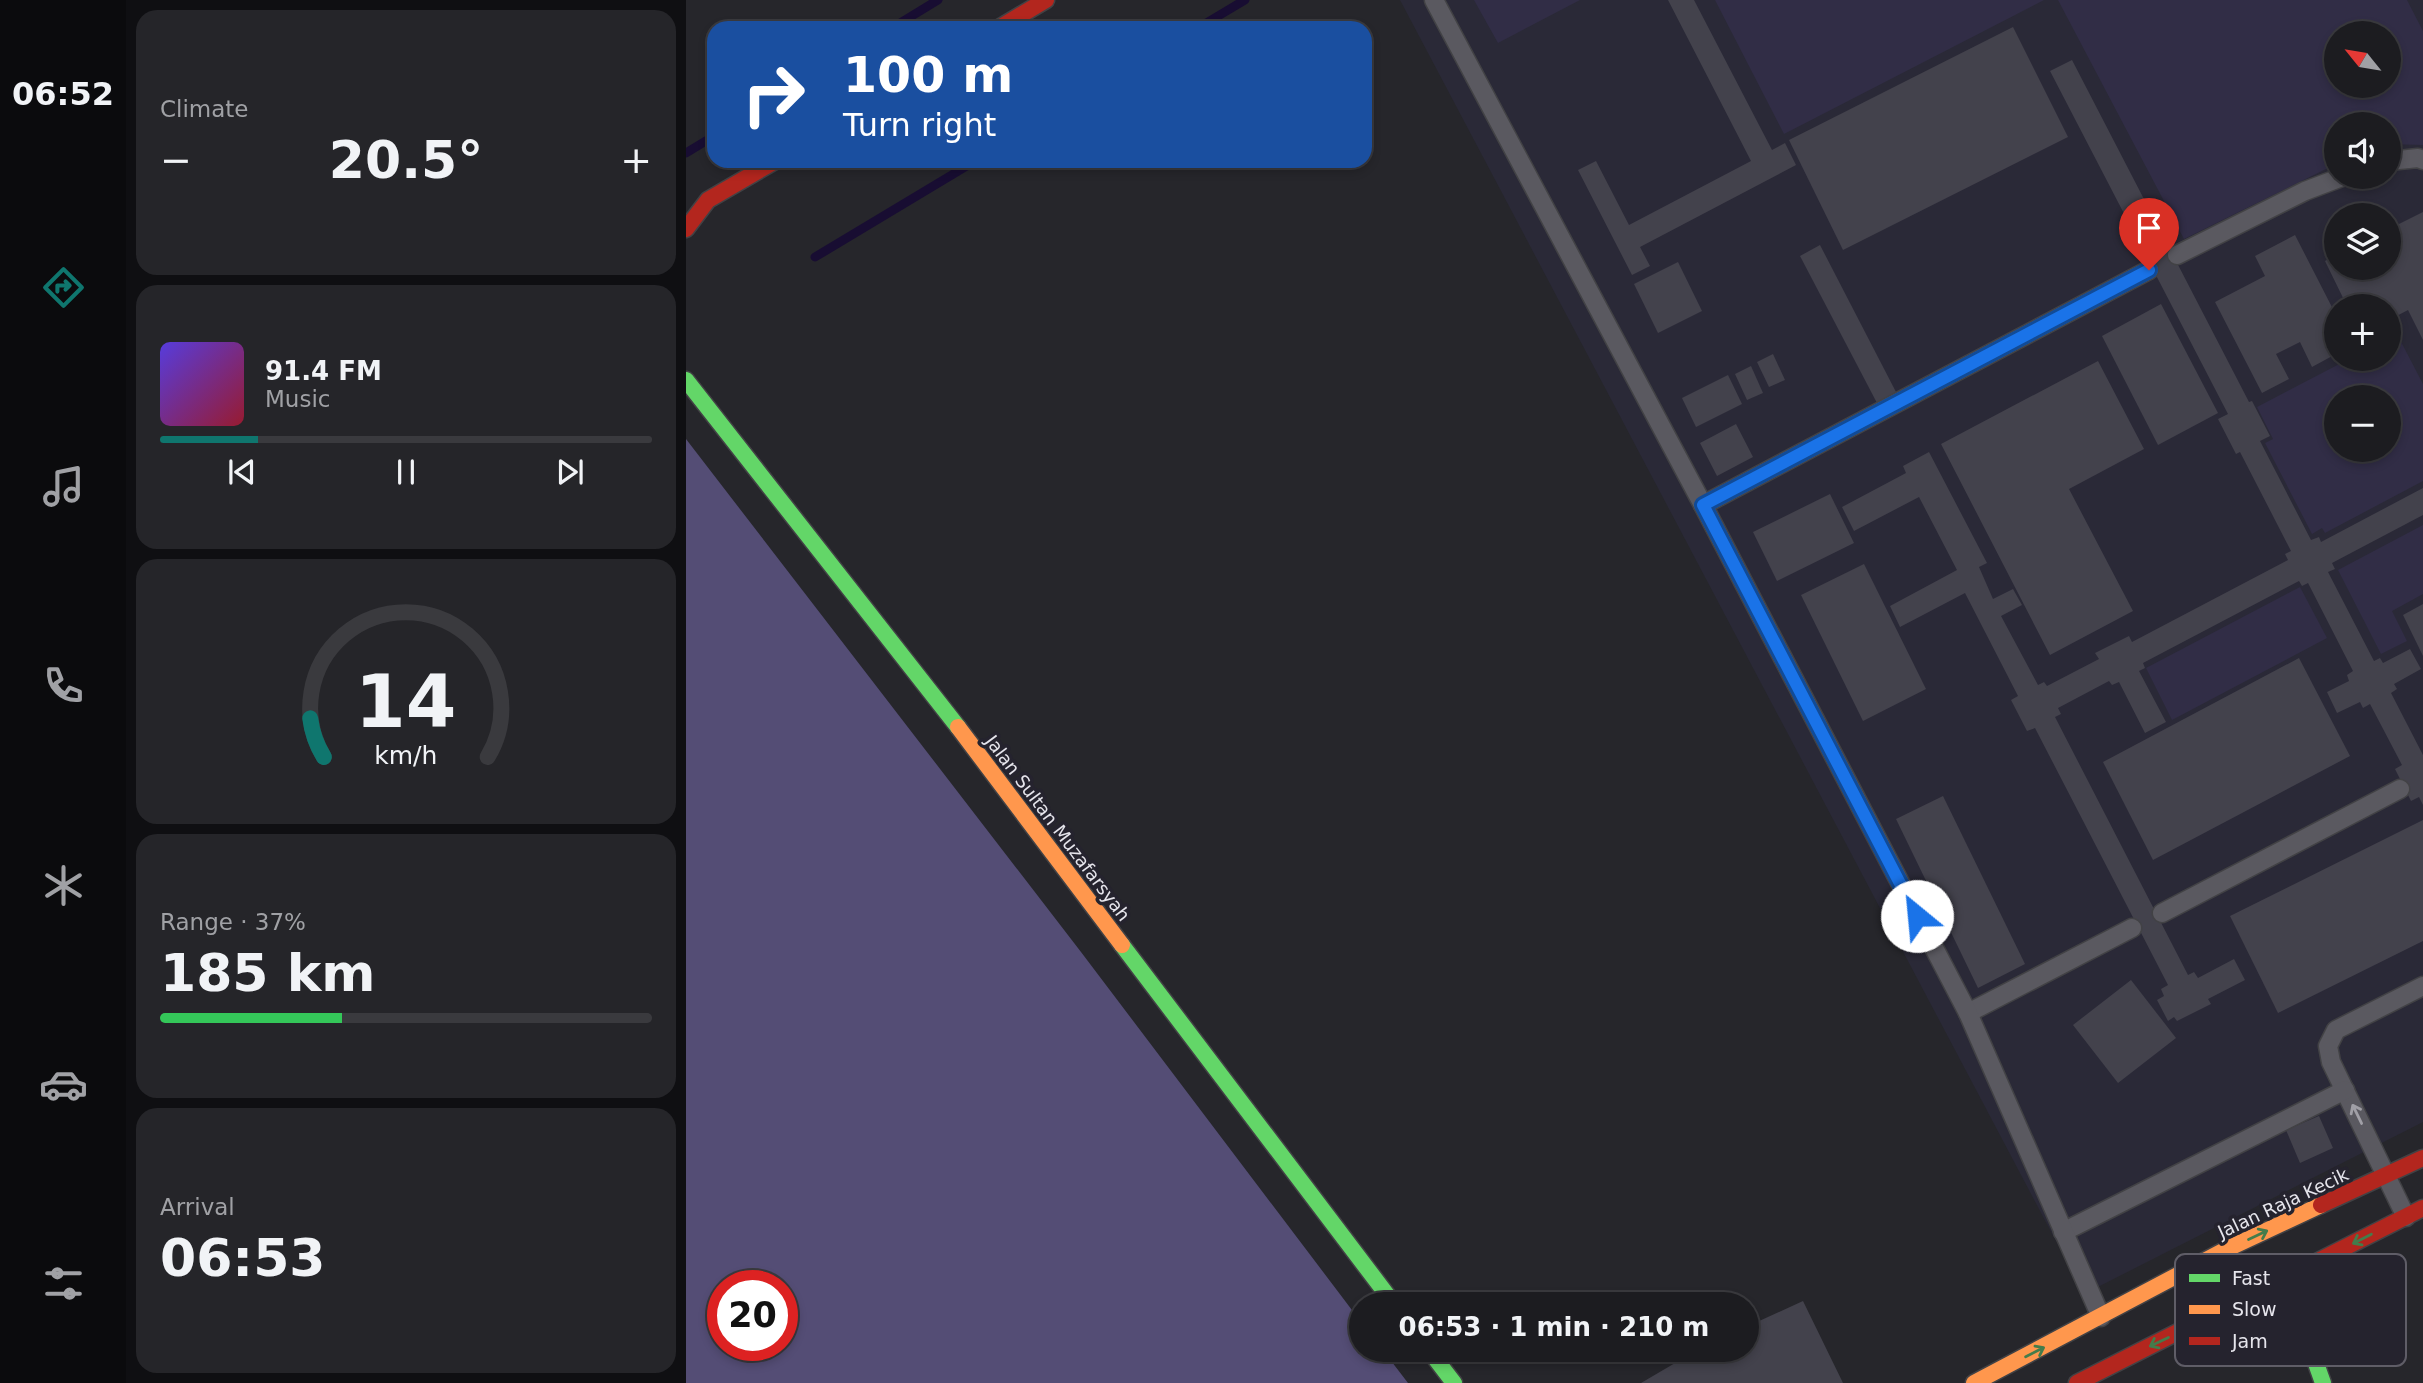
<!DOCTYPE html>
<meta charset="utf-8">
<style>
body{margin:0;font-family:"DejaVu Sans",sans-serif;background:#252529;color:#f1f3f6;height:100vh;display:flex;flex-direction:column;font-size:26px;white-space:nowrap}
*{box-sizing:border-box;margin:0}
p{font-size:23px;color:#a0a1a5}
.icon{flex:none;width:38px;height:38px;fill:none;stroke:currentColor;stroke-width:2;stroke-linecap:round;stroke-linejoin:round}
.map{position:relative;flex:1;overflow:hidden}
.sheet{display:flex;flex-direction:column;gap:10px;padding:10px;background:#0f0f12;width:560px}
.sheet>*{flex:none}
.top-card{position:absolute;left:21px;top:21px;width:665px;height:147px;border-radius:21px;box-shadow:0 4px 10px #0003,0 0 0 2px #3a3a3e;background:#1a4fa0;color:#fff;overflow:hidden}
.needle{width:46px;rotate:300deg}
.tools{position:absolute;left:1638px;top:21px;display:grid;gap:14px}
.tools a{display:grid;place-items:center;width:77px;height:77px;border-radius:50%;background:#1c1c20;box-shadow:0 4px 10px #0003,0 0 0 2px #3a3a3e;font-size:35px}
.speed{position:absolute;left:21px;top:1270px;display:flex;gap:14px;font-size:35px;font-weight:700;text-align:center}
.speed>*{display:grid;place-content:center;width:91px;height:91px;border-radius:50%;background:#1c1c20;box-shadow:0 4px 10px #0003,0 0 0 2px #3a3a3e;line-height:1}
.speed .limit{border:10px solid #d22;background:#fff;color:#111}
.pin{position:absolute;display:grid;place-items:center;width:60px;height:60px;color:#fff;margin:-72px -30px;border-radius:50% 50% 50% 0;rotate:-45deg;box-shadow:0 0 7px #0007}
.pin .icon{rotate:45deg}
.me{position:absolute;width:77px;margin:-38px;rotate:332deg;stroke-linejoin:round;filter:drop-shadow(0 0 5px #0008)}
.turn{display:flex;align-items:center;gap:24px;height:147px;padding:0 21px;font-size:32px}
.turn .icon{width:91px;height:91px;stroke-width:2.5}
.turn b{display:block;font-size:49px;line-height:60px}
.big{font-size:52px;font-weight:700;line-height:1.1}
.sheet .tile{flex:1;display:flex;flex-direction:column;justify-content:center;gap:10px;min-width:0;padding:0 24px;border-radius:21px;background:#252529}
.sheet .dial{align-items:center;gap:0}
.dial svg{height:182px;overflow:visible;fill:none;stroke:#3a3a3e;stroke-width:7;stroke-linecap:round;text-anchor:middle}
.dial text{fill:#f1f3f6;stroke:none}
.song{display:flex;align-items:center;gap:21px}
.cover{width:84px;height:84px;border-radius:10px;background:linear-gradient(135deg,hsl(250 70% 55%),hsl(350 70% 35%))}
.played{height:7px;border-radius:4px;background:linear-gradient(90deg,#0f766e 20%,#3a3a3e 20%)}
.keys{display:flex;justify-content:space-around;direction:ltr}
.heat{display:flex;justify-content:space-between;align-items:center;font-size:38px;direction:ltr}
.charge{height:10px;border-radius:5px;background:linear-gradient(90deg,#34c759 37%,#3a3a3e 0)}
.trip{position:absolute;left:663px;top:1292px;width:410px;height:70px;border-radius:35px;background:#1c1c20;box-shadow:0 4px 10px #0003,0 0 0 2px #3a3a3e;font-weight:700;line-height:70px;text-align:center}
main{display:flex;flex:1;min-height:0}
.dock{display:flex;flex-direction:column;width:126px;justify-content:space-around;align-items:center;background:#0b0b0d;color:#a0a1a5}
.dock .icon{width:49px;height:49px}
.dock .selected{color:#0f766e}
.dock b{font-size:32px;color:#f1f3f6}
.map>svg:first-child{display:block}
.built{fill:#2a2937;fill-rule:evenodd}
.green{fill:#312d46;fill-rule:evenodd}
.forest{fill:#544d75;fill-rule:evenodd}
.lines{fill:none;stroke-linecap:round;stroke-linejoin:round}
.stream{stroke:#180d32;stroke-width:9}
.building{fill:#43424c}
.lane-casing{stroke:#424245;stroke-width:21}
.fast-casing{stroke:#424245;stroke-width:19}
.slow-casing{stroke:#424245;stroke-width:19}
.jam-casing{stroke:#424245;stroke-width:19}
.lane{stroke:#5a5960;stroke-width:18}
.fast{stroke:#63d668;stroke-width:16}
.slow{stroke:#ff974d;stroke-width:16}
.jam{stroke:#b3261e;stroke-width:16}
.oneway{stroke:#a09fa6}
.oneway2{stroke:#447c4b}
.route-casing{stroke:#114b97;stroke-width:18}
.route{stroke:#1a73e8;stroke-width:12}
.labels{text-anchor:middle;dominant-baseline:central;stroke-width:7;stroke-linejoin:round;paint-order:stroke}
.street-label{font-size:18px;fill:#e6e5ec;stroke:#25232e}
.key{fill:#25232e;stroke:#5f5d67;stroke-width:2}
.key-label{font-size:19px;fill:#e6e5ec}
</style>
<main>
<nav class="dock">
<b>06:52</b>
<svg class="icon selected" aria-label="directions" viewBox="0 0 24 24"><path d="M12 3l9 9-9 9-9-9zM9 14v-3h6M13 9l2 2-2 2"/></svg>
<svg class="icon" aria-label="music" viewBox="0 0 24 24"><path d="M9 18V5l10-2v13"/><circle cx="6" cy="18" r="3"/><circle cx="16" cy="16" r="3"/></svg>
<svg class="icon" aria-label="phone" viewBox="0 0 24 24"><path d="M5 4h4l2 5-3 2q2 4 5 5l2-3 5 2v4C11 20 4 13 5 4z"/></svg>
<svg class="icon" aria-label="climate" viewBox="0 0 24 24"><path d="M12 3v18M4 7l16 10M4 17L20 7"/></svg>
<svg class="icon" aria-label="car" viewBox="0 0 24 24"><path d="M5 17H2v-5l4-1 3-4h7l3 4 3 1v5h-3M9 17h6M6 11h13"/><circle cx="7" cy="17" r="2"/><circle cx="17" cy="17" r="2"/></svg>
<svg class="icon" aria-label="filters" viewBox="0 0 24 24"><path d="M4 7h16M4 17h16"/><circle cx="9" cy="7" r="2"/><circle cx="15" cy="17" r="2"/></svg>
</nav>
<section class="sheet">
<div class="tile"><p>Climate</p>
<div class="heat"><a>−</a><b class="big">20.5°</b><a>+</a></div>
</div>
<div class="tile">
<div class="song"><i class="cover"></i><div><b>91.4 FM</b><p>Music</p></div></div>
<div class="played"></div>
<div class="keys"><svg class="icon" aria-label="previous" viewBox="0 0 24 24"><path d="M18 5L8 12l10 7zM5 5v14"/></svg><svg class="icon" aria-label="pause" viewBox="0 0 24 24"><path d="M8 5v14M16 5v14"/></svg><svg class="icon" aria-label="next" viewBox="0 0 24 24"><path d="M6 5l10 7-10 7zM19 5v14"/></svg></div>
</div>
<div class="tile dial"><svg viewBox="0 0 100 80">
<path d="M14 69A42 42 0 1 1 86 69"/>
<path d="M14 69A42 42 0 0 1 8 52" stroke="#0f766e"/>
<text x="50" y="56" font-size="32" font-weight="700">14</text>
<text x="50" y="72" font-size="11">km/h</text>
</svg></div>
<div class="tile"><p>Range · 37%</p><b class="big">185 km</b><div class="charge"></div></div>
<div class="tile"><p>Arrival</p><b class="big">06:53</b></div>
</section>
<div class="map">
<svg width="1737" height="1383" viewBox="0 0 1737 1383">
<rect width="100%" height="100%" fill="#26262b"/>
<path class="built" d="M714,0H1737V1122L1398,1294ZM1650,33H1703V86H1650ZM1650,124H1703V177H1650ZM1650,215H1703V268H1650ZM1650,306H1703V359H1650ZM1650,397H1703V450H1650Z"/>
<g class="green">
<path d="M788,0H894L812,43Z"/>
<path d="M1029,0H1358L1098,134Z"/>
<path d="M1372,0H1721L1737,31V145L1703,144V124H1650V164L1498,239ZM1703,33V86H1650V33Z"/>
<path d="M1711,334L1737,384V481L1639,533L1636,528L1626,534L1579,443L1587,439L1571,407L1663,359H1703V338ZM1650,397H1703V450H1650Z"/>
<path d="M1737,525V594L1706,611L1721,641L1695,654L1652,570Z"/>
<path d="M1614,587L1641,638L1486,720L1460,668Z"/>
</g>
<path class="forest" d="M0,439L395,952L675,1322L676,1349H696L722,1383H0ZM96,1286V1346H37V1286Z"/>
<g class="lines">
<g class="stream">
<path d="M206,28L252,0"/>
<path d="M512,28L559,0"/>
<path d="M0,153L28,136"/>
<path d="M129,257L289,161"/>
</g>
</g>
<g class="building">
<path d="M982,0H1008L1086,150L1099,143L1110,165L954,247L964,266L946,275L892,170L910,161L943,225L1065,161Z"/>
<path d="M1327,27L1382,137L1157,250L1103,140Z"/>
<path d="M1386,60L1563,402L1566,401L1584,436L1574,441L1625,540L1633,537L1635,542L1737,488V515L1646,563L1649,569L1642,572L1688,661L1694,658L1697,663L1724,649L1735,669L1708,684L1711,689L1705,693L1737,755V805L1733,797L1725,801L1709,769L1716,765L1684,704L1677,708L1674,702L1651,713L1641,692L1663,681L1661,675L1667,671L1622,583L1616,586L1613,581L1457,663L1459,668L1453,671L1480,722L1459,733L1433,682L1426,685L1423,681L1372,708L1375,714L1369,717L1502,975L1508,972L1512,978L1548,959L1559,980L1522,999L1525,1004L1491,1021L1488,1017L1482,1021L1471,1000L1478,996L1475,989L1482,985L1349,728L1341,731L1325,700L1332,696L1279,593L1214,627L1204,606L1271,570L1233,497L1168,531L1156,507L1220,473L1217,466L1243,452L1301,563L1293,567L1307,599L1327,589L1336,605L1315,616L1352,685L1358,682L1361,686L1413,659L1409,653L1443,636L1446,642L1602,560L1599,554L1605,551L1554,452L1550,454L1532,419L1542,414L1364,71Z"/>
<path d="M1737,212V340L1722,310L1703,320V306H1661L1639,261L1650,255V268H1703V229Z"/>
<path d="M1609,235L1650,315V354L1626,367L1614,342L1590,354L1603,379L1576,393L1529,302L1579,276L1569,256Z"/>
<path d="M1134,245L1210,392L1191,403L1114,256Z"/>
<path d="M992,262L1016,311L972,333L948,284Z"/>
<path d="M1475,304L1532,413L1472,445L1416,336Z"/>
<path d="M1087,354L1099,380L1083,387L1071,362Z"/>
<path d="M1412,361L1458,449L1383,489L1447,611L1364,655L1255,444Z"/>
<path d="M1065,366L1077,393L1061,400L1049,374Z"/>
<path d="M1042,375L1056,404L1010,427L996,398Z"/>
<path d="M1050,424L1067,457L1031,476L1014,443Z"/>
<path d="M1144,494L1168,543L1091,581L1067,532Z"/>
<path d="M1178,564L1240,689L1177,721L1115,595Z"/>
<path d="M1737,604V656L1717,615Z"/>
<path d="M1613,658L1664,756L1467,860L1417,762Z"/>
<path d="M1257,796L1339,964L1292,988L1210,819Z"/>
<path d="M1737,820V941L1592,1013L1544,916Z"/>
<path d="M1445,980L1490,1038L1432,1083L1387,1025Z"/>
<path d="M1633,1116L1647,1148L1614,1163L1600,1130Z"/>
<path d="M1117,1301L1157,1383H955L1013,1349H1060V1327Z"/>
</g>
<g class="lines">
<g class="lane-casing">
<g id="lane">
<path d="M748,0L1017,505"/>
<path d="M1703,161L1732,158L1737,160"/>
<path d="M1491,255L1619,191L1656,177"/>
<path d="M1476,913L1714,789"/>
<path d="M1282,1013L1446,928"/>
<path d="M1720,1217L1645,1062L1642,1046L1650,1030L1737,986"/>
<path d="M1377,1232L1659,1090"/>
<path d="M1415,1317L1282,1013L1017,505L1463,270"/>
</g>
</g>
<g class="fast-casing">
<g id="fast">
<path d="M0,380L272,727"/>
<path d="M436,945L708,1304"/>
<path d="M1600,1279L1637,1383"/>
<path d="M742,1349L768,1383"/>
</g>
</g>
<g class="slow-casing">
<g id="slow">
<path d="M272,727L436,945"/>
<path d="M1288,1383L1539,1250L1635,1205"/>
</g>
</g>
<g class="jam-casing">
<g id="jam">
<path d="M313,28L360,0"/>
<path d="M0,229L22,200L89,161"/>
<path d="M1635,1205L1737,1158"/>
<path d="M1391,1383L1737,1208"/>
</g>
</g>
<use href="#lane" class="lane"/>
<use href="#fast" class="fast"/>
<use href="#slow" class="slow"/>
<use href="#jam" class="jam"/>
</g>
<defs><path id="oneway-shaft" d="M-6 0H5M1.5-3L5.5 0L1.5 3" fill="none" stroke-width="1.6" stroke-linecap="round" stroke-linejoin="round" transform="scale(1.75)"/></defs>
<use class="oneway" href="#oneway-shaft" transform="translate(1671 1114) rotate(-116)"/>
<g class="oneway2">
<use href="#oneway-shaft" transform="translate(1572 1235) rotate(-25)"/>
<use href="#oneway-shaft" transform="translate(1676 1239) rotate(153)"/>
<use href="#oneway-shaft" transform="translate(1473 1342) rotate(154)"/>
<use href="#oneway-shaft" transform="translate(1349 1352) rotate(-27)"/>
</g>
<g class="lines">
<g class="route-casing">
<path id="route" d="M1231,916L1017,505L1463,270"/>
</g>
<use href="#route" class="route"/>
</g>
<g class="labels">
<g class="street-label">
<text transform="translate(372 828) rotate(53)">Jalan Sultan Muzafarsyah</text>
<text transform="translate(1597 1203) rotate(-25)">Jalan Raja Kecik</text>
</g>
</g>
<rect x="1489" y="1254" width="231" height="112" rx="10" class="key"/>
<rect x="1503" y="1274" width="31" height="8" fill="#63d668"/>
<rect x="1503" y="1305" width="31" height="9" fill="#ff974d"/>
<rect x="1503" y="1337" width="31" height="8" fill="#b3261e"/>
<g class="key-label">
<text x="1546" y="1285">Fast</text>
<text x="1546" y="1316">Slow</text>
<text x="1546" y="1348">Jam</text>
</g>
</svg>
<div class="tools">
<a><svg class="needle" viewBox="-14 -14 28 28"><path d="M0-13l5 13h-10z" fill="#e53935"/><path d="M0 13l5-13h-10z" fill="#a0a1a5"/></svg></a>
<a><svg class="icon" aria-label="sound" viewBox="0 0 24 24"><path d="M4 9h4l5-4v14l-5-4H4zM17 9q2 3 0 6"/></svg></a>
<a><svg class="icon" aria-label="layers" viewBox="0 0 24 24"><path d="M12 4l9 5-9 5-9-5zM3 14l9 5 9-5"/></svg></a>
<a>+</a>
<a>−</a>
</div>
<div class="speed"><div class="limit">20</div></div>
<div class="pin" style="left:1463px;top:270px;background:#d93025"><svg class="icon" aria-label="arrive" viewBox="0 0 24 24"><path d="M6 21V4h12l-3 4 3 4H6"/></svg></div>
<svg class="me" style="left:1231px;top:916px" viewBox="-20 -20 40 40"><circle r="19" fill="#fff"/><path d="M0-13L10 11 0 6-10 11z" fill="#1a73e8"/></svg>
<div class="trip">06:53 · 1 min · 210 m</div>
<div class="top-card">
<div class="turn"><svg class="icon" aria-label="right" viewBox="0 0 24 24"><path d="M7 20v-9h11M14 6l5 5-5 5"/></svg><div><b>100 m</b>Turn right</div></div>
</div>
</div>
</main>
